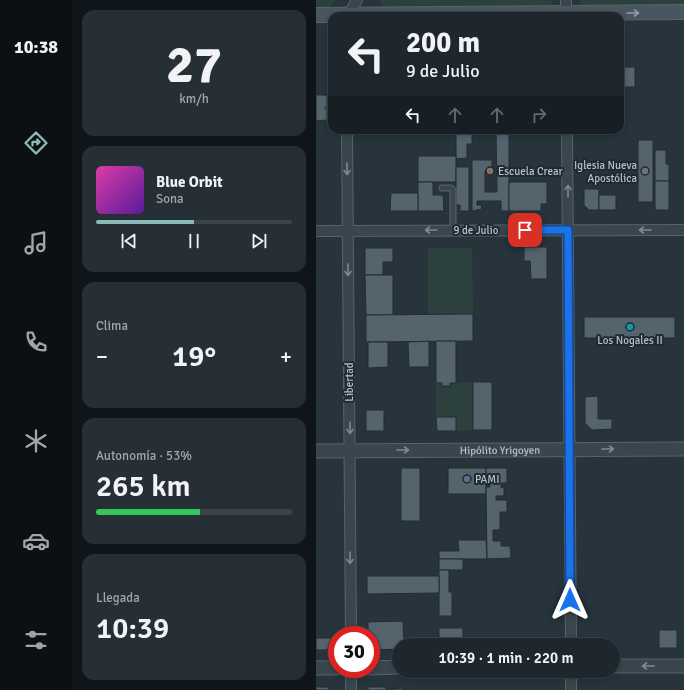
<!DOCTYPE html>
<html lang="es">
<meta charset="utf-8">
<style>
body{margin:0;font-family:Signika,sans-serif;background:#252f35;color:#f1f3f6;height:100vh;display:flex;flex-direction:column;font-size:15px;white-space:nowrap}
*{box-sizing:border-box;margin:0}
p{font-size:13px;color:#a0a5aa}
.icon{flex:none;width:22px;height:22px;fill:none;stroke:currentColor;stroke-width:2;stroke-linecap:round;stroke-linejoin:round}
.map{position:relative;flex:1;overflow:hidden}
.details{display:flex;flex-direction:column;gap:10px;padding:10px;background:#101519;width:244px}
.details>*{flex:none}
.top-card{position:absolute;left:12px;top:12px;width:296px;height:122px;border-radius:12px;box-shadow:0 2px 6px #0003,0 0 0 1px #3b4449;background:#1d272d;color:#f1f3f6;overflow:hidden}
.speed{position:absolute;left:12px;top:626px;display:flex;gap:8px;font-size:20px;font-weight:700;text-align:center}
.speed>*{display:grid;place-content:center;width:52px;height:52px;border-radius:50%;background:#1d272d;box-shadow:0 2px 6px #0003,0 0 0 1px #3b4449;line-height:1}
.speed .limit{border:6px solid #d22;background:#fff;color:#111}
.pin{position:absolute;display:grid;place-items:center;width:34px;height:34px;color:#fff;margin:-17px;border-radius:8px;box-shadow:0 2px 6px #0006}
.me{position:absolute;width:44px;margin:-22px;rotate:0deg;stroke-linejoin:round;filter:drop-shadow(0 0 3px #0008)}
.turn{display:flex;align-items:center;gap:14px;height:84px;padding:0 12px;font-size:18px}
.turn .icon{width:52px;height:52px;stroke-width:2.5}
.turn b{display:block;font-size:28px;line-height:34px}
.lanes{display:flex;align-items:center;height:38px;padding:0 12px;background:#0003;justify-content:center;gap:20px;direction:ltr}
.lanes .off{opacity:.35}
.big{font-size:30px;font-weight:600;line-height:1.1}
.details .tile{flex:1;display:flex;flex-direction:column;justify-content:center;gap:6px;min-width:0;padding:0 14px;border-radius:12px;background:#252f35}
.details .dial{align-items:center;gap:0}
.dial b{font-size:52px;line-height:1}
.song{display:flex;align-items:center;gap:12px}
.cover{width:48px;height:48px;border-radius:6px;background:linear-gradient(135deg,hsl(320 70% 55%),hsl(270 70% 35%))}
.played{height:4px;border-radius:2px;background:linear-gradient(90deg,#8bbbb9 50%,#3b4449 50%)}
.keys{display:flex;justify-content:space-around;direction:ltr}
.heat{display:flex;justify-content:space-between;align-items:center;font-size:22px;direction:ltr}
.charge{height:6px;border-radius:3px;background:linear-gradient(90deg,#34c759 53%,#3b4449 0)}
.trip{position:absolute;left:76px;top:638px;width:228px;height:40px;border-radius:20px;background:#1d272d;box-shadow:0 2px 6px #0003,0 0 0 1px #3b4449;font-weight:600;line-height:40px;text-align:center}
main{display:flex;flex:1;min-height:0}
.menu{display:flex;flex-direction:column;width:72px;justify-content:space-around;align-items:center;background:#0c1012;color:#a0a5aa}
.menu .icon{width:28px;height:28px}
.menu .selected{color:#8bbbb9}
.menu b{font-size:18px;color:#f1f3f6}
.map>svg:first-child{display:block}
.green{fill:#2c413d}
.building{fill:#54636c;stroke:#212d34}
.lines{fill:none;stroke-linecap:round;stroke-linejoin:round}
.service-casing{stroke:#58636b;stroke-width:7}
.minor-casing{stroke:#58636b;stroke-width:12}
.tertiary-casing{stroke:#58636b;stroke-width:15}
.secondary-casing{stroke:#58636b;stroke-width:16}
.service{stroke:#3a464d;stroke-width:5}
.minor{stroke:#3a464d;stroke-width:10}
.tertiary{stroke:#3a464d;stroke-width:13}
.secondary{stroke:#49565f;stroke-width:14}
.oneway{stroke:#909ba3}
.oneway2{stroke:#7e8991}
.route-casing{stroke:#114b97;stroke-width:10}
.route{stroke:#1a73e8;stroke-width:7}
.education-dot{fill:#8d6e63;stroke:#1f2b32;stroke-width:1.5}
.worship-dot{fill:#6b7280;stroke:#1f2b32;stroke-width:1.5}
.culture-dot{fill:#0f9aa8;stroke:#1f2b32;stroke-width:1.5}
.service-dot{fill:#5c6f8a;stroke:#1f2b32;stroke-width:1.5}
.labels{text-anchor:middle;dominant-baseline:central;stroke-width:4;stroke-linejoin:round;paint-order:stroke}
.poi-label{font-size:11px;fill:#b6c0c8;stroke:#1f2b32;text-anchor:start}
.street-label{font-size:11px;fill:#b6c0c8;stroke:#1f2b32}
</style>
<main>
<nav class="menu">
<b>10:38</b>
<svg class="icon selected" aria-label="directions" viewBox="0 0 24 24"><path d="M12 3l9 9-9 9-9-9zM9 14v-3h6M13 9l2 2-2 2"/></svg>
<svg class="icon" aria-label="music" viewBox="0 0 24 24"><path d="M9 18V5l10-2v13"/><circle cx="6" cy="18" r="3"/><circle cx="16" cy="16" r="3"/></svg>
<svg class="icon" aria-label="phone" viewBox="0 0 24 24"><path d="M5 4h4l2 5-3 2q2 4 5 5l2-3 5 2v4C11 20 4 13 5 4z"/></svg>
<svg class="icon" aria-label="climate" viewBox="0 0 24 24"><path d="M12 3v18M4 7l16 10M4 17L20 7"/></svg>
<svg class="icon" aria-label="car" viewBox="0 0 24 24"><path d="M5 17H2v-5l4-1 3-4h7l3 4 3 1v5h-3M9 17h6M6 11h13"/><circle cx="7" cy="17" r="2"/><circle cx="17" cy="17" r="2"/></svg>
<svg class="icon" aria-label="filters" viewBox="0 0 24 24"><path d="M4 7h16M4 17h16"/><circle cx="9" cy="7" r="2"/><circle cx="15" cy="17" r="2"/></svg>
</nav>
<section class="details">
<div class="tile dial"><b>27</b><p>km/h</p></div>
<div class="tile">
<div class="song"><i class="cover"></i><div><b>Blue Orbit</b><p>Sona</p></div></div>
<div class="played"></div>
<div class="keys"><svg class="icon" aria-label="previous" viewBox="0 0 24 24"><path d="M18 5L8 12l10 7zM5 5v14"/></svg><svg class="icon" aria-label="pause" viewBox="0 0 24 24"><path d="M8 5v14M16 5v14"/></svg><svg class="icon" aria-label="next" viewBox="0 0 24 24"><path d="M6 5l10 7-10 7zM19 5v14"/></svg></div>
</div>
<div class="tile"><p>Clima</p>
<div class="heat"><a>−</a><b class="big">19°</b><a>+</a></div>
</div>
<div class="tile"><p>Autonomía · 53%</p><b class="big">265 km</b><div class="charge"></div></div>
<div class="tile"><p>Llegada</p><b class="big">10:39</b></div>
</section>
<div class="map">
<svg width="368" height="690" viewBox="0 0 368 690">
<rect width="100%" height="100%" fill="#27343c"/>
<g class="green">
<path d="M0,0H20L14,7L0,8Z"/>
<path d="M63,0H238L235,4L230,7L73,8L67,6Z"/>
<path d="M262,0H368V6H270L264,4Z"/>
<path d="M112,248H156L157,314L112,315Z"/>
<path d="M157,382V430L140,431V417H120V383H126L127,386H134V383Z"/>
</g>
<g class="building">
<rect x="304" y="67" width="15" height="20"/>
<path d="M0,95H11V120L0,121Z"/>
<path d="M140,130H156V144H151V158L140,159Z"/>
<rect x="156" y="130" width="37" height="1"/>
<path d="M180,131H193V211H185V201H161V205H165L166,209L156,211V160H176V171H169V192H181Z"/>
<rect x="322" y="140" width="15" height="62"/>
<path d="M339,150H350V164H353V181H339Z"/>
<rect x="102" y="156" width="38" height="26"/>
<path d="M140,167H153V211H144V205H140Z"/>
<rect x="339" y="181" width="14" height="29"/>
<path d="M102,182H117V195H127L128,211H102Z"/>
<path d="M193,182H231V204H225V211H193Z"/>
<path d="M268,189H283V210H273L268,205Z"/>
<path d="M75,193H102V211H74Z"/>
<rect x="283" y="195" width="17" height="15"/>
<path d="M208,247H231V279H215L214,261H208Z"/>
<path d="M49,248H77V262H67V275H49Z"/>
<path d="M49,275H77V315H50Z"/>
<path d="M157,314V341L50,342V315Z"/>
<rect x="268" y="317" width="91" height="21"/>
<path d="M113,341V367H93L92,342Z"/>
<path d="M120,341H140V383H134V386H126V383H120Z"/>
<path d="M52,342H72V367L52,368Z"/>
<rect x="157" y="382" width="19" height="48"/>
<path d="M282,396V419H296V429L276,430L269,423V397Z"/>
<rect x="50" y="410" width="18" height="21"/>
<path d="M120,417H140V431H121Z"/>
<rect x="85" y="468" width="19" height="53"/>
<rect x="132" y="468" width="38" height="26"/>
<path d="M170,468H191V483H185V488L188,487V496H180V500H191V512H184V530H177V541H185V546H194L195,558L171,559L170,487H174V483H170Z"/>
<path d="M142,540H170L171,559H123V551H143Z"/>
<rect x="123" y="559" width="24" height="11"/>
<path d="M123,570H133V592H136V616H123Z"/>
<path d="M51,576H123V593L51,594Z"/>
<path d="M87,621L88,645H83V649L58,650L55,647V635H52V622Z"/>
<rect x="123" y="628" width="24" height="17"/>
<rect x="343" y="630" width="18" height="18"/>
<path d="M0,638H15V645L10,650H0Z"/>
<path d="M0,687H11L14,690H0Z"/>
<rect x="52" y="687" width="18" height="3"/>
<path d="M87,688V690H76V689Z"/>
</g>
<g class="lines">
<g class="service-casing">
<g id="service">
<path d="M11,108H16"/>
<path d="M126,188H135L137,190V230"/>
</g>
</g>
<g class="minor-casing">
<g id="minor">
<path d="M250,0V16"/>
<path d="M32,16L41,0"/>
<path d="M31,130L35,635"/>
<path d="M251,130L255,645"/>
<path d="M0,231L368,230"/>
<path d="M35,669V690"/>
<path d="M255,671V690"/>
</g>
</g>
<g class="tertiary-casing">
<g id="tertiary">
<path id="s1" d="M0,451L368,449"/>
<path d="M297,666H368"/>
<path d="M0,668H21"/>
<path d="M55,668L83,667"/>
</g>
</g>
<g class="secondary-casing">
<path id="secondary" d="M0,15L368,12"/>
</g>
<use href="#service" class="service"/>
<use href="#minor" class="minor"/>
<use href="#tertiary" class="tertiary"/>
<use href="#secondary" class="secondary"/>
</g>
<defs><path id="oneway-shaft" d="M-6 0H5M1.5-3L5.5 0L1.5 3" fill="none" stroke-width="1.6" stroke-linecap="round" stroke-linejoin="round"/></defs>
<use class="oneway" href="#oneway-shaft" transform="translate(317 13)"/>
<g class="oneway2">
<use href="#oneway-shaft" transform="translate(31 169) rotate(89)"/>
<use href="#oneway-shaft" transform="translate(252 191) rotate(-90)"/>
<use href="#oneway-shaft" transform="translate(115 230) rotate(180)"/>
<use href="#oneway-shaft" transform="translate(329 230) rotate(180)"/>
<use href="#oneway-shaft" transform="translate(32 270) rotate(90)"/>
<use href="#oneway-shaft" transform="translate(34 428) rotate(90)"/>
<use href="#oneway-shaft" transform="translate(292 449)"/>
<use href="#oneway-shaft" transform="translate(87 450)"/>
<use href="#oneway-shaft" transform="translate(34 558) rotate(90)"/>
<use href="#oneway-shaft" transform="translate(332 666) rotate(180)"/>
</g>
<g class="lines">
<g class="route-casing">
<path id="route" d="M209,230H252L254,600"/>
</g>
<use href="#route" class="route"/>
</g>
<circle class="education-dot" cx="174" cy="171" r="4"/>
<circle class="worship-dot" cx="329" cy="171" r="4"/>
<circle class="culture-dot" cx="314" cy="327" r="4"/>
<circle class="service-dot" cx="151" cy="479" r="4"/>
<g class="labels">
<g class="poi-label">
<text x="321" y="165" text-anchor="end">Iglesia Nueva<tspan x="321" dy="13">Apostólica</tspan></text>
<text x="182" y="171">Escuela Crear</text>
<text x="314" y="340" text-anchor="middle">Los Nogales II</text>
<text x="159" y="479">PAMI</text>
</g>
<g class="street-label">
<text x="160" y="230">9 de Julio</text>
<text transform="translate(33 382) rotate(-90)">Libertad</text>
<text stroke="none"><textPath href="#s1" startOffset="184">Hipólito Yrigoyen</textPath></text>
</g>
</g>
</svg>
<div class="speed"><div class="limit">30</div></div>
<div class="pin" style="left:209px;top:230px;background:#d93025"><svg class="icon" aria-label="arrive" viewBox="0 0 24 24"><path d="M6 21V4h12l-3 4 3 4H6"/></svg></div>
<svg class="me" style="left:254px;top:600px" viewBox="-20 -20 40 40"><path d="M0-17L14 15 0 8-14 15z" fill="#1a73e8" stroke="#fff" stroke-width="4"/></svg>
<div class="trip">10:39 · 1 min · 220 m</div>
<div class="top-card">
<div class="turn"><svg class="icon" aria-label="left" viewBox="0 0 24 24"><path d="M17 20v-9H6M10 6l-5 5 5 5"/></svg><div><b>200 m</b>9 de Julio</div></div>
<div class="lanes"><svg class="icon" aria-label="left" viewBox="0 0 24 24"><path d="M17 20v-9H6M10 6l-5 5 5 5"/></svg><svg class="icon off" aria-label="ahead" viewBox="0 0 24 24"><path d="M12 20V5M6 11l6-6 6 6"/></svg><svg class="icon off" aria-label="ahead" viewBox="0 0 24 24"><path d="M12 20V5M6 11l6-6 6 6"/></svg><svg class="icon off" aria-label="right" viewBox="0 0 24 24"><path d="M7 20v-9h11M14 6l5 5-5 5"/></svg></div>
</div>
</div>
</main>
